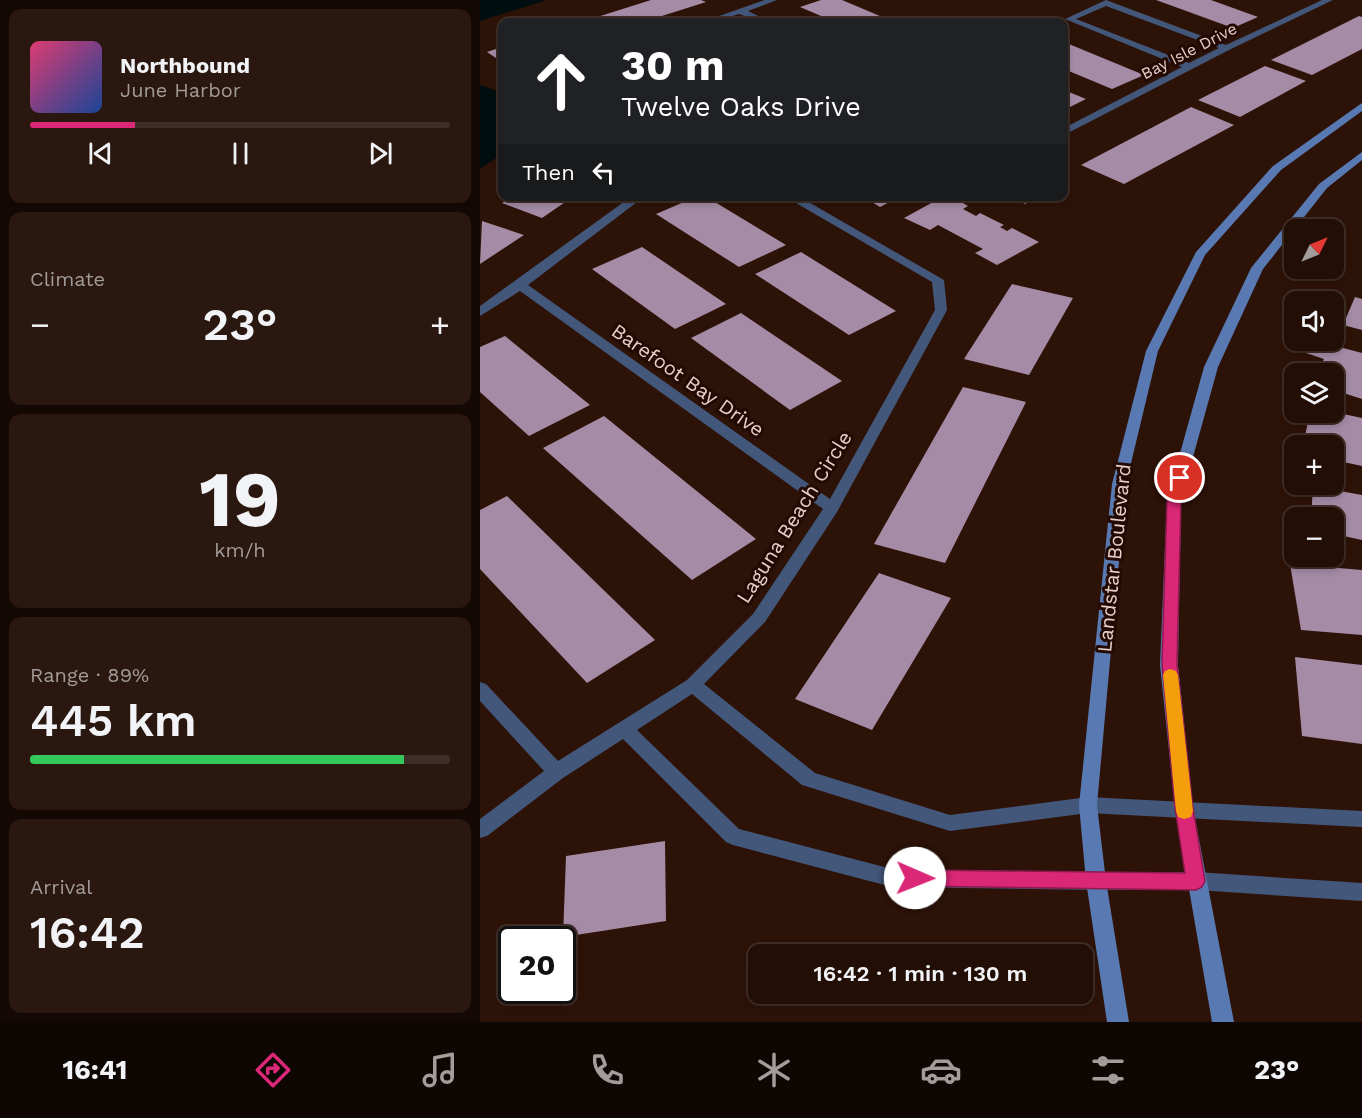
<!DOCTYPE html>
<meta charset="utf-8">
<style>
body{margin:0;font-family:"Work Sans",sans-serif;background:#2a170f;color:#f1f3f6;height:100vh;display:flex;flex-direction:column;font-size:22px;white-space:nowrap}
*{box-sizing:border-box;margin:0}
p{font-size:20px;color:#a29c9a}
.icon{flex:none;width:33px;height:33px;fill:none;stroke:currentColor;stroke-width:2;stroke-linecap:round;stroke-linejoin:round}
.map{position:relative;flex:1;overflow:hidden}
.side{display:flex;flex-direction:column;gap:9px;padding:9px;background:#130803;width:480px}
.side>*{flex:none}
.hud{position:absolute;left:18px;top:18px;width:570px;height:183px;border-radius:12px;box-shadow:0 3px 9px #0003,0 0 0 2px #3f2e27;background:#202124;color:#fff;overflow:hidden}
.needle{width:39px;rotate:47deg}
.controls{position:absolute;left:804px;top:219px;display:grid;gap:12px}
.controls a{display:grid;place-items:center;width:60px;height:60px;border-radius:12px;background:#220e05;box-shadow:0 3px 9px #0003,0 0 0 2px #3f2e27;font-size:30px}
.speed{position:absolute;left:18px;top:926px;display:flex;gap:12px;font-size:30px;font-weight:700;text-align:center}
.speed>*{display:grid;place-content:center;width:78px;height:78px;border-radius:50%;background:#220e05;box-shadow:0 3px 9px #0003,0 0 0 2px #3f2e27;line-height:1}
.speed .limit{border:3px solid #111;border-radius:9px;background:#fff;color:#111}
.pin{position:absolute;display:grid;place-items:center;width:51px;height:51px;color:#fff;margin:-26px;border:3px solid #fff;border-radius:50%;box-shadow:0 2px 6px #0007}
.me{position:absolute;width:66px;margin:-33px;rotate:91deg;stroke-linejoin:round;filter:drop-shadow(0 0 4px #0008)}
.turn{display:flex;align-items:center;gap:21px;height:126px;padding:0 24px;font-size:27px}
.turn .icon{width:78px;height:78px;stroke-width:2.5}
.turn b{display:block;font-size:42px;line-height:51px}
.then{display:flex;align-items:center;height:57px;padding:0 24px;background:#0003;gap:12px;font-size:22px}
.big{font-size:45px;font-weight:600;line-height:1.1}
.side .card{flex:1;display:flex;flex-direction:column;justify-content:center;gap:9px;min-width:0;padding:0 21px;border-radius:12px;background:#2a170f}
.side .dial{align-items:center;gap:0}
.dial b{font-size:78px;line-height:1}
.song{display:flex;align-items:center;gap:18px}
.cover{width:72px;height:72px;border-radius:9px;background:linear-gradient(135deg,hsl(340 70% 55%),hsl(220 70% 35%))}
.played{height:6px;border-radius:3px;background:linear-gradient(90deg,#db2777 25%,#3f2e27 25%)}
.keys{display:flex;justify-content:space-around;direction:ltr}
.heat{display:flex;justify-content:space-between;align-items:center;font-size:33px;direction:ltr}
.charge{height:9px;border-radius:4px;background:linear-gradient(90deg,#34c759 89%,#3f2e27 0)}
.trip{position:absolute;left:268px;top:944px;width:345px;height:60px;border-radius:12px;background:#220e05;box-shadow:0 3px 9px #0003,0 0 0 2px #3f2e27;font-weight:600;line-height:60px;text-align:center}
.dock{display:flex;height:96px;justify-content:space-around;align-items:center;background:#0e0602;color:#a29c9a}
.dock .icon{width:42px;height:42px}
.dock .active{color:#db2777}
.dock b{font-size:27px;color:#f1f3f6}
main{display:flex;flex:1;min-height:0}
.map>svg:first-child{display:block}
.water{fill:#000e10}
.building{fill:#a58ba6}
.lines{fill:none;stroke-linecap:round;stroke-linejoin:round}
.service{fill:#43577b;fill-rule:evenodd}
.minor{fill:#43577b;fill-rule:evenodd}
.secondary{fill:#5979b2;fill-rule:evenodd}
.route{fill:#db2777;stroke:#8e194d;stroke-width:1.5}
.slow{fill:#f59e0b}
.labels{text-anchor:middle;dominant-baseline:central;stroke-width:6;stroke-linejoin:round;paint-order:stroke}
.far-street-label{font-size:16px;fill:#e4d0c9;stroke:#230901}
.street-label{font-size:20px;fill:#e4d0c9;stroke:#230901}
</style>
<main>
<section class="side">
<div class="card">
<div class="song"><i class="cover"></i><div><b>Northbound</b><p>June Harbor</p></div></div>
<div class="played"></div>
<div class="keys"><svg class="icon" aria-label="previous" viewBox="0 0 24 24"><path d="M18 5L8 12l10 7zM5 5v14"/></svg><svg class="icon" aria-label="pause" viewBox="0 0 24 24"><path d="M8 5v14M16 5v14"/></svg><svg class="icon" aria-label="next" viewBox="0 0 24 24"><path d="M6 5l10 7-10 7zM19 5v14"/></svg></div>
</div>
<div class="card"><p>Climate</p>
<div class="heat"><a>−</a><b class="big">23°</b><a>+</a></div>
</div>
<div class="card dial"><b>19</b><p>km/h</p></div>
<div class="card"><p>Range · 89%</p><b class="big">445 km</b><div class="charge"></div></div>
<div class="card"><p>Arrival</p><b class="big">16:42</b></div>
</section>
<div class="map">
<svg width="882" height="1022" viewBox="0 0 882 1022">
<rect width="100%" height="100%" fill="#2d1207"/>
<g class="water">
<path d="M0,0H67L0,21Z"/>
<path d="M0,85L22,93V154L0,169Z"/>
</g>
<g class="building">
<path d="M171,0H221L226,2L163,22H123L114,18Z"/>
<path d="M341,0H362L414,22H355L320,7Z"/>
<path d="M676,0H731L778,17L753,28Z"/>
<path d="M879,16L882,17V49L832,75L791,60Z"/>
<path d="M584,42L664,75L632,89L584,69Z"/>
<path d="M22,47V62L7,52Z"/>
<path d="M785,66L826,81L760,117L718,100Z"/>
<path d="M584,90L606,99L584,110Z"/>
<path d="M711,107L754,125L644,184L601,165Z"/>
<path d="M33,196H94L62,218L22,203Z"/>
<path d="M218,196H225L306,245L259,267L176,214Z"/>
<path d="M382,196H421L400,207Z"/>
<path d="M464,196H471L488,206L483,209L496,216L500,213L524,225L520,227L527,231L532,228L559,242L517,265L495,253L503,249L458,225L450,230L424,218Z"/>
<path d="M531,196H558L545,204Z"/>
<path d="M2,221L44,235L0,264Z"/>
<path d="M162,247L246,304L195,329L112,269Z"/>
<path d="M321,252L416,311L369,335L275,274Z"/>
<path d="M532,284L593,298L549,375L484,359Z"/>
<path d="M875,297L882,299V330L863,325Z"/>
<path d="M261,313L362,381L310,410L211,338Z"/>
<path d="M25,336L110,405L49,436L0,392V347Z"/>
<path d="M833,340L882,353V399L854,390V374H836L844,359L826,353Z"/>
<path d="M483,387L546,402L465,563L394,544Z"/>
<path d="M830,412H854L882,418V466L854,460V446H823Z"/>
<path d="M124,416L276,539L212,580L63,448Z"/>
<path d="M833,486L882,495V540L854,534V518H831Z"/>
<path d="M27,496L175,640L107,683L0,569V510Z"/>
<path d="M810,564L882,570V635L821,630Z"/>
<path d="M399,573L471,598L392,730L315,699Z"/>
<path d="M815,657L882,665V744L822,736Z"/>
<path d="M185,841L186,921L83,937L86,856Z"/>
</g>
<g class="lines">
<g class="service">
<path d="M285,0H297L268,11L291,22H281L259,14L233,22H222Z"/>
<path d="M626,0L746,45L842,0H853L749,50L584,135V128L702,67L585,19ZM626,6L739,48L709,63L596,19Z"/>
<path d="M152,196H165L48,285L350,499L455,310L452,282L304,196H318L464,280L467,310L357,512L285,622L224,684L335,773L470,815L608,797L615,799L617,805L615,811L608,813L470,831L322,785L212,694L157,730L259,829L412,869L616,872L623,875L626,881L623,887L616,890L412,887L253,845L246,842L143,739L83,778L7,836L0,838V819L64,771L0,701V682L6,684L78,761L207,680L273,614L343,509L40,291L0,316V306Z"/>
</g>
<g class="minor">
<path d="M608,797L882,811V827L608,813L601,811L599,805L601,799Z"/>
<path d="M616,872H716L882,883V901L716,890H616L609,887L606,881L609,875Z"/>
</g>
<g class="secondary">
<path d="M882,103V111L801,170L725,255L678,351L646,484L617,805L626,881L649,1022H627L606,881L599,805L632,484L666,351L716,252L793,166Z"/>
<path d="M882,152V160L847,188L783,269L738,367L701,500L698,665L713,808L754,1022H732L695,808L680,665L687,500L724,367L771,268L839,184Z"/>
</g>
</g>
<path class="route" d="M700,474L707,478L701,500L697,664L713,808L725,881L722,887L716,890L435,886L429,884L426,878L429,872L435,870L705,873L695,808L682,664L687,500L694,478Z"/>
<path class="slow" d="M690,669L696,671L698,675L713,811L711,817L704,819L698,817L696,811L683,675L685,671Z"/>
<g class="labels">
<g class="far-street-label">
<text transform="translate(709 51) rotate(-27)">Bay Isle Drive</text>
</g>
<g class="street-label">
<text transform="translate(208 380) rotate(35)">Barefoot Bay Drive</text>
<text transform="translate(314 517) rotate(-58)">Laguna Beach Circle</text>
<text transform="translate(634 558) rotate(-84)">Landstar Boulevard</text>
</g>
</g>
</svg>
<div class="controls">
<a><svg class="needle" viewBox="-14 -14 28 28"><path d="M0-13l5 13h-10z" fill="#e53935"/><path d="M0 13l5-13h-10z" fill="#a29c9a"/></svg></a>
<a><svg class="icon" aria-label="sound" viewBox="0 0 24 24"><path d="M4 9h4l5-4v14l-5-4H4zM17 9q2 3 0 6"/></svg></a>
<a><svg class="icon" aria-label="layers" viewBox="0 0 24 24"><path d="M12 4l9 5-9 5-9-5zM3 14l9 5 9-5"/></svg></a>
<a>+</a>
<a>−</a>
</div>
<div class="speed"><div class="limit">20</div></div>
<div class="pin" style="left:700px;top:478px;background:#d93025"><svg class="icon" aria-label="arrive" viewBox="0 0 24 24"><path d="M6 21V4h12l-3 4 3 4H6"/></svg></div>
<svg class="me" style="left:435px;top:878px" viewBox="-20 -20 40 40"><circle r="19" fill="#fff"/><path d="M0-13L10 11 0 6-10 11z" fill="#db2777"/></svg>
<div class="trip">16:42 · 1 min · 130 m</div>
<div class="hud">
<div class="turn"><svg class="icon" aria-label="ahead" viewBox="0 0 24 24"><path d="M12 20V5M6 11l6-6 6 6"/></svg><div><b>30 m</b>Twelve Oaks Drive</div></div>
<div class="then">Then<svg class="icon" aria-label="left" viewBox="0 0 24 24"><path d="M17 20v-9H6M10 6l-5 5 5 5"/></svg></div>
</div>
</div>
</main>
<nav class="dock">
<b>16:41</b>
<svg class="icon active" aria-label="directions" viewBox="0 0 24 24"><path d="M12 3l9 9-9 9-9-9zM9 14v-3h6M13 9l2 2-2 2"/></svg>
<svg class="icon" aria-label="music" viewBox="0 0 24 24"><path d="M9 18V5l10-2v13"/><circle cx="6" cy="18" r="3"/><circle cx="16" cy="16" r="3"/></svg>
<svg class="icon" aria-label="phone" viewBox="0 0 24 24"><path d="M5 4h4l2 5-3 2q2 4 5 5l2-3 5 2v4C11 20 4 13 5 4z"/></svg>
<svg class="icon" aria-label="climate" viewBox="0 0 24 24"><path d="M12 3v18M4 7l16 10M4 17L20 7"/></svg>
<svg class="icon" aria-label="car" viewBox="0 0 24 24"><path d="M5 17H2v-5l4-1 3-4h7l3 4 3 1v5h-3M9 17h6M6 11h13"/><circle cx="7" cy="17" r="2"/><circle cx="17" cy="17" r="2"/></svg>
<svg class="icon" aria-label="filters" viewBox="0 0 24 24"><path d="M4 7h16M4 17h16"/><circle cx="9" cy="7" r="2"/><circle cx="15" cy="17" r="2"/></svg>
<b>23°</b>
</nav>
